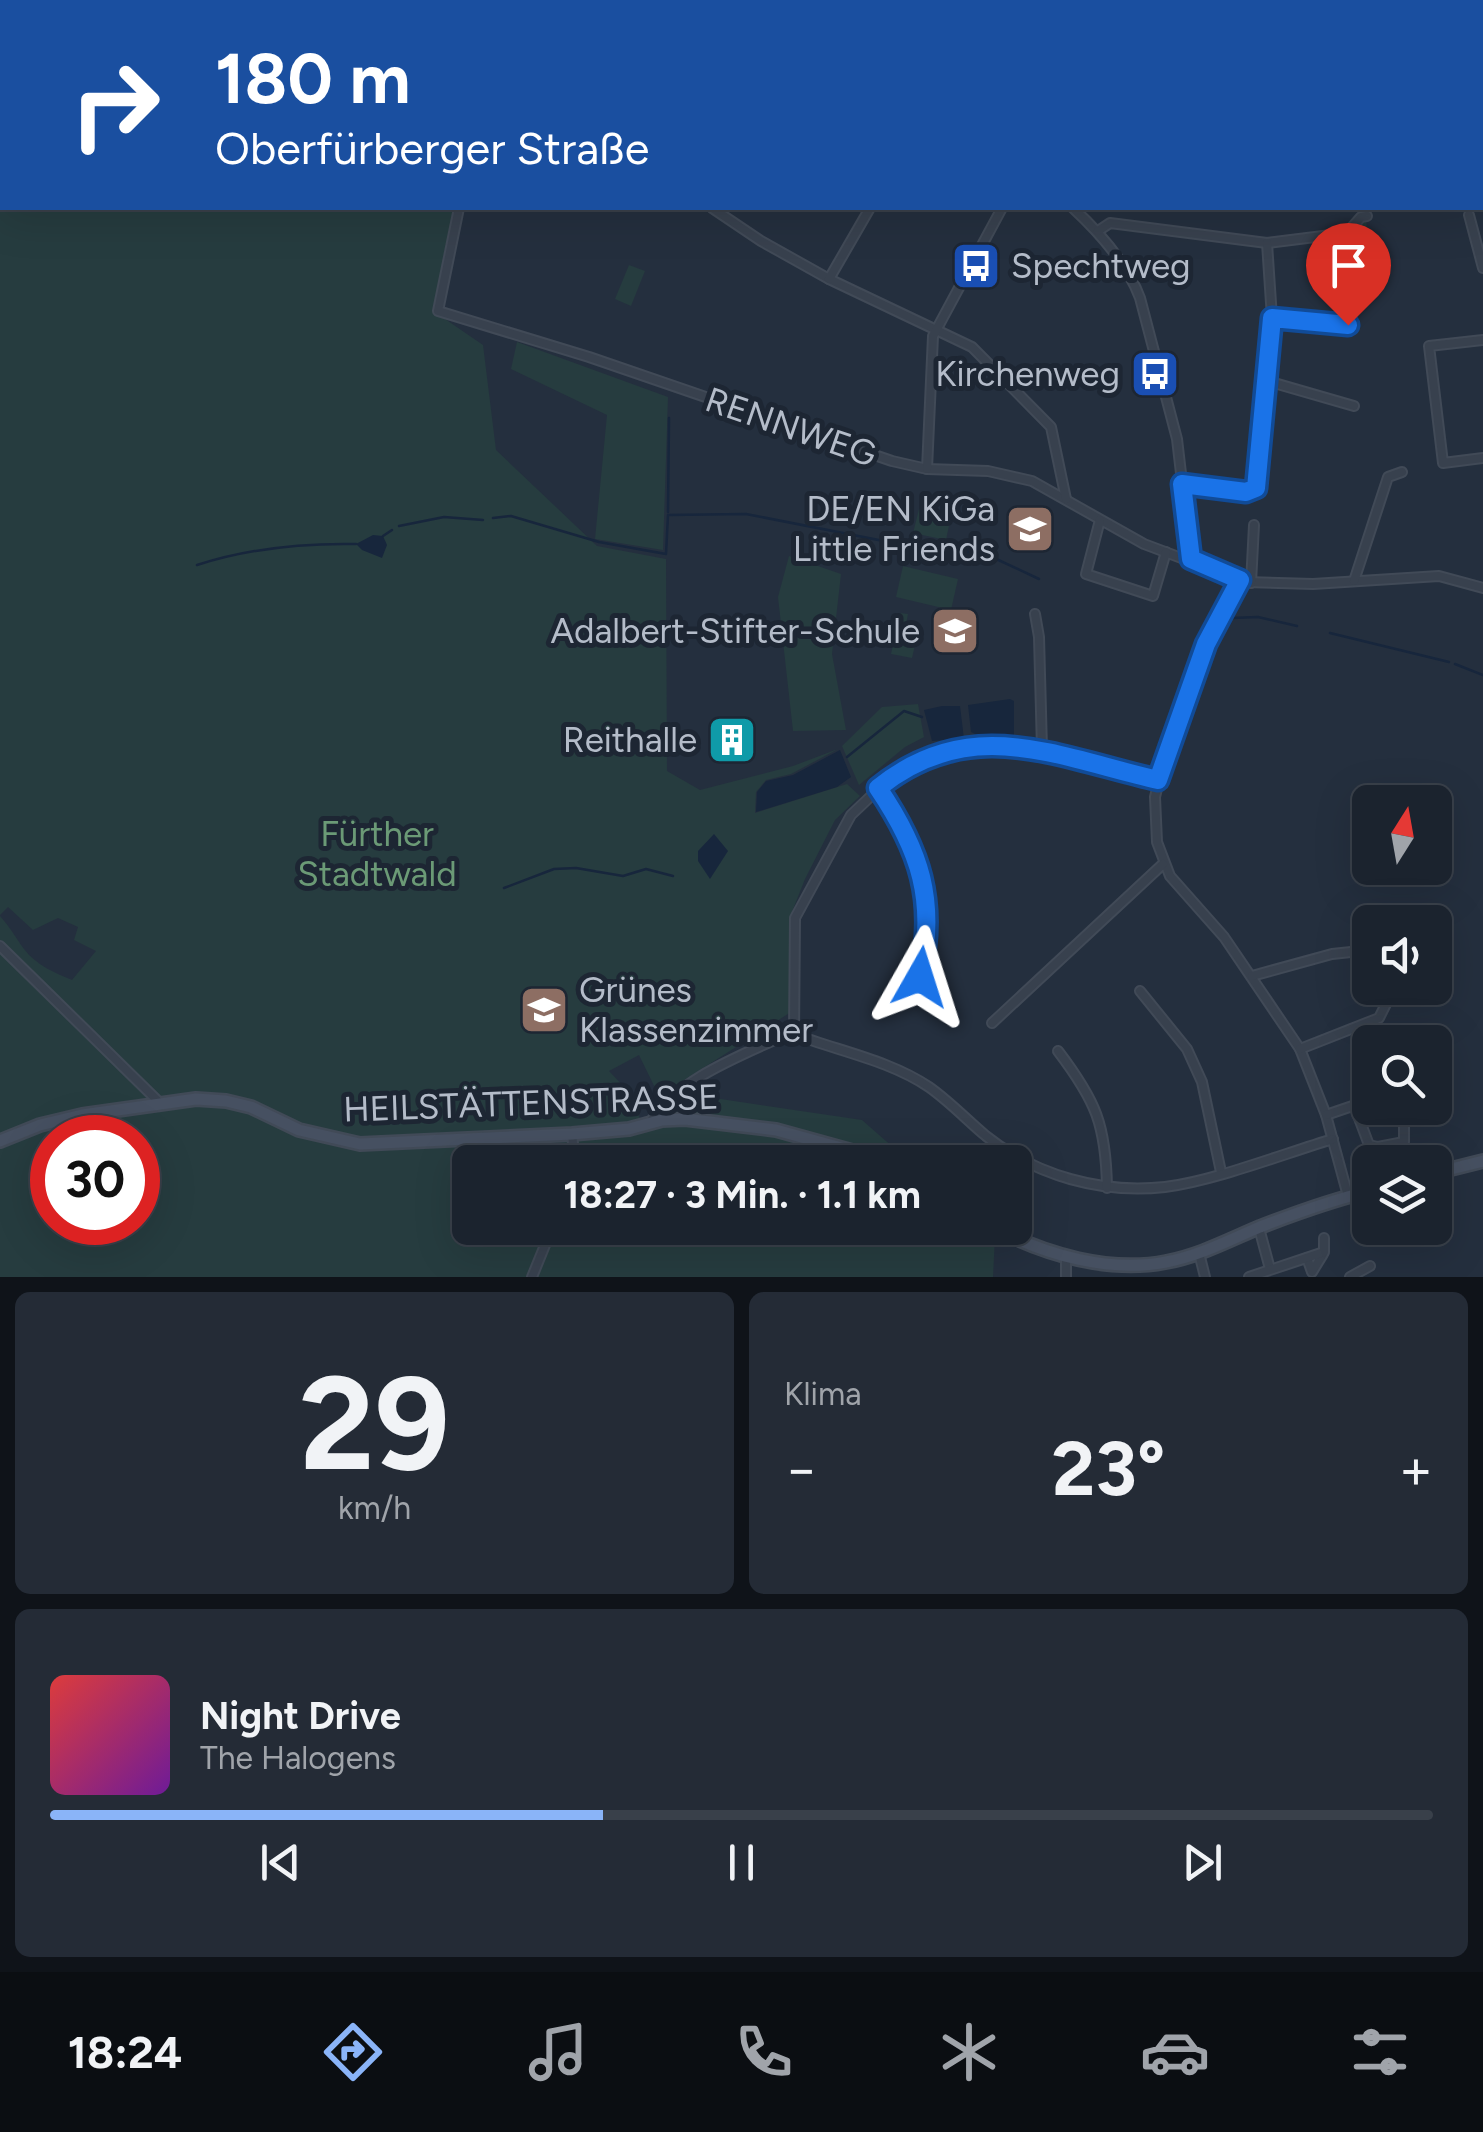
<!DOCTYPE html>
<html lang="de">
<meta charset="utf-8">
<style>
body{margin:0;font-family:Figtree,sans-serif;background:#242b36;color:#f1f3f6;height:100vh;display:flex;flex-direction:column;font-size:38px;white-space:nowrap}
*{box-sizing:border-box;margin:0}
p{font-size:32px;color:#a0a4aa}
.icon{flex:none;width:55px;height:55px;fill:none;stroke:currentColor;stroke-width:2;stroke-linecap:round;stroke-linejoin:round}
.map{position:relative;height:1277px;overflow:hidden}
.details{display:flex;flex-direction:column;gap:15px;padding:15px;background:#0f1319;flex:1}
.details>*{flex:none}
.guide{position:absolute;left:0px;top:0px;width:1485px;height:210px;box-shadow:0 10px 40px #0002,0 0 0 2px #39404a;background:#1a4fa0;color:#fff;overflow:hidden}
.needle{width:65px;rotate:11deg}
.fabs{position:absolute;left:1352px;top:785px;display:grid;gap:20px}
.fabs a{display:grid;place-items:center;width:100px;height:100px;border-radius:15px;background:#1b232e;box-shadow:0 10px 40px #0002,0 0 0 2px #39404a;font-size:50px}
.speed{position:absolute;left:30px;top:1115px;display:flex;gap:20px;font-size:50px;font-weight:700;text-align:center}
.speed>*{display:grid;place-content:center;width:130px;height:130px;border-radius:50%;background:#1b232e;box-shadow:0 10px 40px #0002,0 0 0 2px #39404a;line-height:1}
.speed .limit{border:15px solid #d22;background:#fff;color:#111}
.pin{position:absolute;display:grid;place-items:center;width:85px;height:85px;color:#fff;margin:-102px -42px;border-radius:50% 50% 50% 0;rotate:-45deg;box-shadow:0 0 10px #0007}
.pin .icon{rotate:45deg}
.me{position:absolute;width:110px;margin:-55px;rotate:6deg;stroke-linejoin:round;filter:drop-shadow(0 0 8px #0008)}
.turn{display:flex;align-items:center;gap:35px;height:210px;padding:0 50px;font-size:45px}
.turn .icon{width:130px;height:130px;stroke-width:2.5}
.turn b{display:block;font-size:70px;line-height:85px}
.big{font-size:75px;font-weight:700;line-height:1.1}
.details .card{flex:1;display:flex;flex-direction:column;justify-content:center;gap:15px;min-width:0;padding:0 35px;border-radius:15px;background:#242b36}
.details .dial{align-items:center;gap:0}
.dial b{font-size:130px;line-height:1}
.song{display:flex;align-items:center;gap:30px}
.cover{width:120px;height:120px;border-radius:15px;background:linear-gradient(135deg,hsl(0 70% 55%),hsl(280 70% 35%))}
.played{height:10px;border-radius:5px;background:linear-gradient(90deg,#8ab4f8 40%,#39404a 40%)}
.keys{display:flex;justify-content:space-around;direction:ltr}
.heat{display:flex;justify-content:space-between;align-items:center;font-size:55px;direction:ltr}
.details .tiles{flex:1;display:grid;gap:15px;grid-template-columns:1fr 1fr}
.card:last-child{grid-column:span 2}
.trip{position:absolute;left:452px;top:1145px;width:580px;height:100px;border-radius:15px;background:#1b232e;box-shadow:0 10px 40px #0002,0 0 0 2px #39404a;font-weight:700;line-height:100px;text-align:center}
.tab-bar{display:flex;height:160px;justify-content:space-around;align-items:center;background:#0b0e12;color:#a0a4aa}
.tab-bar .icon{width:70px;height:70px}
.tab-bar .active{color:#8ab4f8}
.tab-bar b{font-size:45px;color:#f1f3f6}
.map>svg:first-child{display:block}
.green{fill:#263c3f;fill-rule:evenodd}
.water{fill:#17263c}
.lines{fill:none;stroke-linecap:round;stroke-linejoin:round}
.stream{stroke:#17263c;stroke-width:2.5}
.street-casing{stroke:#414a57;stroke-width:12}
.secondary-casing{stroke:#414a57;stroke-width:16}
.street{stroke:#38414e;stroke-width:8}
.secondary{stroke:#465061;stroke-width:11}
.route-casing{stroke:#114b97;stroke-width:25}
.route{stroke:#1a73e8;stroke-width:18}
.labels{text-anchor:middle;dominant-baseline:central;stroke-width:10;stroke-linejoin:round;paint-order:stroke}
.poi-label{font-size:35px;fill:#b4bcc9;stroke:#1d2633;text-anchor:end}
.street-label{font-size:35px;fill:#b4bcc9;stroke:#1d2633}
.park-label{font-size:35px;fill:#6b9a76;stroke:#1d2633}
</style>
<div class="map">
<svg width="1483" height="1277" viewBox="0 0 1483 1277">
<rect width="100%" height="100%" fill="#242f3e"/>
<g class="green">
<path d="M0,0H511L512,2H2V208H454L443,258L445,319L483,345L496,450L597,546L666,559L667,771L700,790L793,766L838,749L791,774L766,780L756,792L755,813L847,784L860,796L835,820L805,879L790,917L791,1012L659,1096L639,1055L609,1071L628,1091L641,1121L697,1086L714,1098L862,1120L910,1162H470V1228H984L995,1237L993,1277H0V916C10,927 16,938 24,949C36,965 55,973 72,980L96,951L74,940L78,927L58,918L33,930L8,907L0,915ZM52,1138H138V1222H52Z"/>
<path d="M1366,220L1371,262L1354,264L1349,233L1360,221Z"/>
<path d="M629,265L645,271L631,306L615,299Z"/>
<path d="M517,342L668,397L663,550L595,539L607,415L511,369Z"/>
<path d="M919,509L951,516L946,540L913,533Z"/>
<path d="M789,556L841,574L832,654L846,730L793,731L778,597Z"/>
<path d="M903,566L958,579L951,610L896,597Z"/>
<path d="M900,613L908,614L906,625L919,628L912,658L891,654Z"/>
<path d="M918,704L924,737L905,747L859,785L842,746L882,707Z"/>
</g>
<g class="water">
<path d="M373,535L383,536L387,545L382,558L362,550L356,544Z"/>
<path d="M1010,699L1014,701V737L977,735L971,732L968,705Z"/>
<path d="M942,706H960L964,739L932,741L924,710Z"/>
<path d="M840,750L851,777L837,787L756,812L757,792L766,781L793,775Z"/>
<path d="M714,834L728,851L710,879L698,861V851Z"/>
</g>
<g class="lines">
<g class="stream">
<path d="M668,512L669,418"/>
<path d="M493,518L511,516L599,542L666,554L668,515L746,514L899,544L942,546L992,557L1039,579"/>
<path d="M399,526L444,517L483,520"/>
<path d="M383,536L392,530"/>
<path d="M197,565C250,548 302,543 356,544"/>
<path d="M1232,618L1258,617L1297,626"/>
<path d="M1330,633L1449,662"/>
<path d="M1455,664L1483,675"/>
<path d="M847,757L904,711L922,717"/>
<path d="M504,888L554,869L576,868L623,876L646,869L673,876"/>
</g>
<g class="street-casing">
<g id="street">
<path d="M459,208L438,311L589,357L892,461L927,469L988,471L1032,481L1144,544L1245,582L1313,584L1439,576L1483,588"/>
<path d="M712,208L761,241L829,279L972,347L1051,427L1066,499"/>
<path d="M1073,208C1100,233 1127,263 1140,298L1177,439L1191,559"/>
<path d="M1469,215L1483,268"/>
<path d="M1098,231L1110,223L1267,243L1347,233L1361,217L1367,216"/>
<path d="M829,279L870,208"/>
<path d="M1272,318L1348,325"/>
<path d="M1483,340L1429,346L1443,463L1483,458"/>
<path d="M1267,381L1354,406"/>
<path d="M927,469L933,336L1002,208"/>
<path d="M1182,484L1246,492L1255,490L1258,484L1272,318L1267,243"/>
<path d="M1100,520L1086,574L1153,596L1166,552"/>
<path d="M1240,581L1206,644L1165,756L1155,797L1157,842L1170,876L1224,937L1300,1049L1326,1115L1348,1196"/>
<path d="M1354,581L1388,477L1402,472"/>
<path d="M1251,583L1254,525"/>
<path d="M1035,614L1039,637L1042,749"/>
<path d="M878,788C920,850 937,901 920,977"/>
<path d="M0,946L162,1105"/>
<path d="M1252,976L1332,954L1370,950"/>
<path d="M1140,991L1187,1049L1202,1082L1221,1172"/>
<path d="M992,1023L1163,864"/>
<path d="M794,1034C838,1051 889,1060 929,1087C949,1101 967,1120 986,1136C1036,1176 1102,1194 1165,1187C1214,1181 1283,1154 1333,1139"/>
<path d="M794,1034L795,918L851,815L890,778L932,756L982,744L1042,749L1158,781"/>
<path d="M1300,1049L1379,1018L1386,1004"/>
<path d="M1058,1051C1096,1101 1106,1125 1107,1188"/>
<path d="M1354,1105L1369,1145L1378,1147L1404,1142V1108"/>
<path d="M1326,1115L1370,1100"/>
<path d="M651,1121C680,1078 738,1057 783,1036L794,1034"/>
<path d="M572,1134L575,1162"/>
<path d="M1259,1228L1270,1269"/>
<path d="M1199,1253L1205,1277"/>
<path d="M1307,1258L1312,1272L1323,1254"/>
<path d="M532,1277L552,1228"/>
<path d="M1066,1277V1256"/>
<path d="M1249,1277L1324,1252V1238"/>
<path d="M1350,1277L1370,1266"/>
</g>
</g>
<g class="secondary-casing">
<g id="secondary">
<path d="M0,1141L40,1125L82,1115L196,1099L226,1101L251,1107L299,1130L360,1144L572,1134L629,1129L662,1120L685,1119L776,1130L892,1162"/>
<path d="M1435,1173L1483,1161"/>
<path d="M995,1228C1045,1255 1110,1273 1166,1262C1199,1256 1229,1240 1260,1227C1296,1213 1332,1200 1370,1191"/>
</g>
</g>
<use href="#street" class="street"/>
<use href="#secondary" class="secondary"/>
</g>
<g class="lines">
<g class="route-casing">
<path id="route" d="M920,977C937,901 920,850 878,788C971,713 1057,757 1158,780L1206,644L1240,580L1191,559L1182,484L1246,492L1256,488L1272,318L1348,325"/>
</g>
<use href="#route" class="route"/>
</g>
<defs>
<g id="bus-square" transform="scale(2.5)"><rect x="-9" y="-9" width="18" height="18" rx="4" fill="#1a4fb4" stroke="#1d2633"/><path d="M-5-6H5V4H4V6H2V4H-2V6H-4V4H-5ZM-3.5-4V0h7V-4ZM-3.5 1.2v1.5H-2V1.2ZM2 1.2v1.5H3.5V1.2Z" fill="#fff"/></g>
<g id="school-square" transform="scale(2.5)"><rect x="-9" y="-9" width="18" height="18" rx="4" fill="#8d6e63" stroke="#1d2633"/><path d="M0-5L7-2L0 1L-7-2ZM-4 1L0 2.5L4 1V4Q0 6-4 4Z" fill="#fff"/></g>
<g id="building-square" transform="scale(2.5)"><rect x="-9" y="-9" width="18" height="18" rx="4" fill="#0f9aa8" stroke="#1d2633"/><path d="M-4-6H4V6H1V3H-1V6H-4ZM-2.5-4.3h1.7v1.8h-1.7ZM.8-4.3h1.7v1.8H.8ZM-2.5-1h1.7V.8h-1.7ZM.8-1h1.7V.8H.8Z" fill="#fff"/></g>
</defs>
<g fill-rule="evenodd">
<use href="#bus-square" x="976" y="266"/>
<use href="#bus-square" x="1155" y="374"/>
<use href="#school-square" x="1030" y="529"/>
<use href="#school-square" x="955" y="631"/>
<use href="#building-square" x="732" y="740"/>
<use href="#school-square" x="544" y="1010"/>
</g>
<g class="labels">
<g class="poi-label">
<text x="1011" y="266" text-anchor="start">Spechtweg</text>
<text x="1120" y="374">Kirchenweg</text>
<text x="995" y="509">DE/EN KiGa<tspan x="995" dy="40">Little Friends</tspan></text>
<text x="920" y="631">Adalbert-Stifter-Schule</text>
<text x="697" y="740">Reithalle</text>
<text x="579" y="990" text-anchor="start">Grünes<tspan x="579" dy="40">Klassenzimmer</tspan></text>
</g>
<g class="street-label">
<text transform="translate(791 427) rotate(19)">RENNWEG</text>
<text transform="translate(531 1103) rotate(-2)">HEILSTÄTTENSTRASSE</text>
</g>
<g class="park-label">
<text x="377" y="834">Fürther<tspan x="377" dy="40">Stadtwald</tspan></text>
</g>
</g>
</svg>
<div class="fabs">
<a><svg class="needle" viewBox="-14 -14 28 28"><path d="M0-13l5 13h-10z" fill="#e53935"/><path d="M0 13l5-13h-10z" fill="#a0a4aa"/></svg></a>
<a><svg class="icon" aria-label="sound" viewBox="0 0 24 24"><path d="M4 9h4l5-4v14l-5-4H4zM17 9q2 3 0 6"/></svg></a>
<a><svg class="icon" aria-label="search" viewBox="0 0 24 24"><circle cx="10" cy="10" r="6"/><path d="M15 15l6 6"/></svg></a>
<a><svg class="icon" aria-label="layers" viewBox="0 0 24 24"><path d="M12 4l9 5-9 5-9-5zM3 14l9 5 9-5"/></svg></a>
</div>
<div class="speed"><div class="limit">30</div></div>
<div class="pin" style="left:1348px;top:325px;background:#d93025"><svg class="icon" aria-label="arrive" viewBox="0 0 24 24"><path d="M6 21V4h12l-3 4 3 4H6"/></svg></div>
<svg class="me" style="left:920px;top:977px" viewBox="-20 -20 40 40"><path d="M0-17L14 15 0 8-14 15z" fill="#1a73e8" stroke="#fff" stroke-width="4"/></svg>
<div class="trip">18:27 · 3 Min. · 1.1 km</div>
<div class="guide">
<div class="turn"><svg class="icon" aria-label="right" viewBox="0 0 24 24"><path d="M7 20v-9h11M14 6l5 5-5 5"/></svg><div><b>180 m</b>Oberfürberger Straße</div></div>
</div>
</div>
<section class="details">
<div class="tiles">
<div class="card dial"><b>29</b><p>km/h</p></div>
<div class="card"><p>Klima</p>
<div class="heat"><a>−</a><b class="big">23°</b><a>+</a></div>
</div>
<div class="card">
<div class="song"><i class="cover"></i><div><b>Night Drive</b><p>The Halogens</p></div></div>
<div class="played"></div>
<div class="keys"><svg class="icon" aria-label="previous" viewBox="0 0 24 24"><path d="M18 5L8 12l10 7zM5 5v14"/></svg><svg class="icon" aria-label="pause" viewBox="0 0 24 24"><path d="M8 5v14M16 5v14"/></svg><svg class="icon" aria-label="next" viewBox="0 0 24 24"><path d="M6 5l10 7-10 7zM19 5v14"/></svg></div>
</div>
</div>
</section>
<nav class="tab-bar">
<b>18:24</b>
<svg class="icon active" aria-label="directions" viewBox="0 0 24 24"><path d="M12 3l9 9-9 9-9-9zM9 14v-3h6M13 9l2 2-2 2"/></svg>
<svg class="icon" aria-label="music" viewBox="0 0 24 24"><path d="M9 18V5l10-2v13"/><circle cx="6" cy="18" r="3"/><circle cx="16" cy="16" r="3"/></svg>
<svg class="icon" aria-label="phone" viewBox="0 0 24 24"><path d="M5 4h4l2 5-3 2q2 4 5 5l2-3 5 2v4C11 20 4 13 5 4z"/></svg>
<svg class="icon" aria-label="climate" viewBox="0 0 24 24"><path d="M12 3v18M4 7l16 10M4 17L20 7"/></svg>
<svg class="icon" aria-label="car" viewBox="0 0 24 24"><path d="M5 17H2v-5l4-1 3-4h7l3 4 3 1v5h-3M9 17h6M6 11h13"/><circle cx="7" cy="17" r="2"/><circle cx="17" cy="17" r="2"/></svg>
<svg class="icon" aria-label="filters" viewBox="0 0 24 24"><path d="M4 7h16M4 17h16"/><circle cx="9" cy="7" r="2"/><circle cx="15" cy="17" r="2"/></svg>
</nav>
